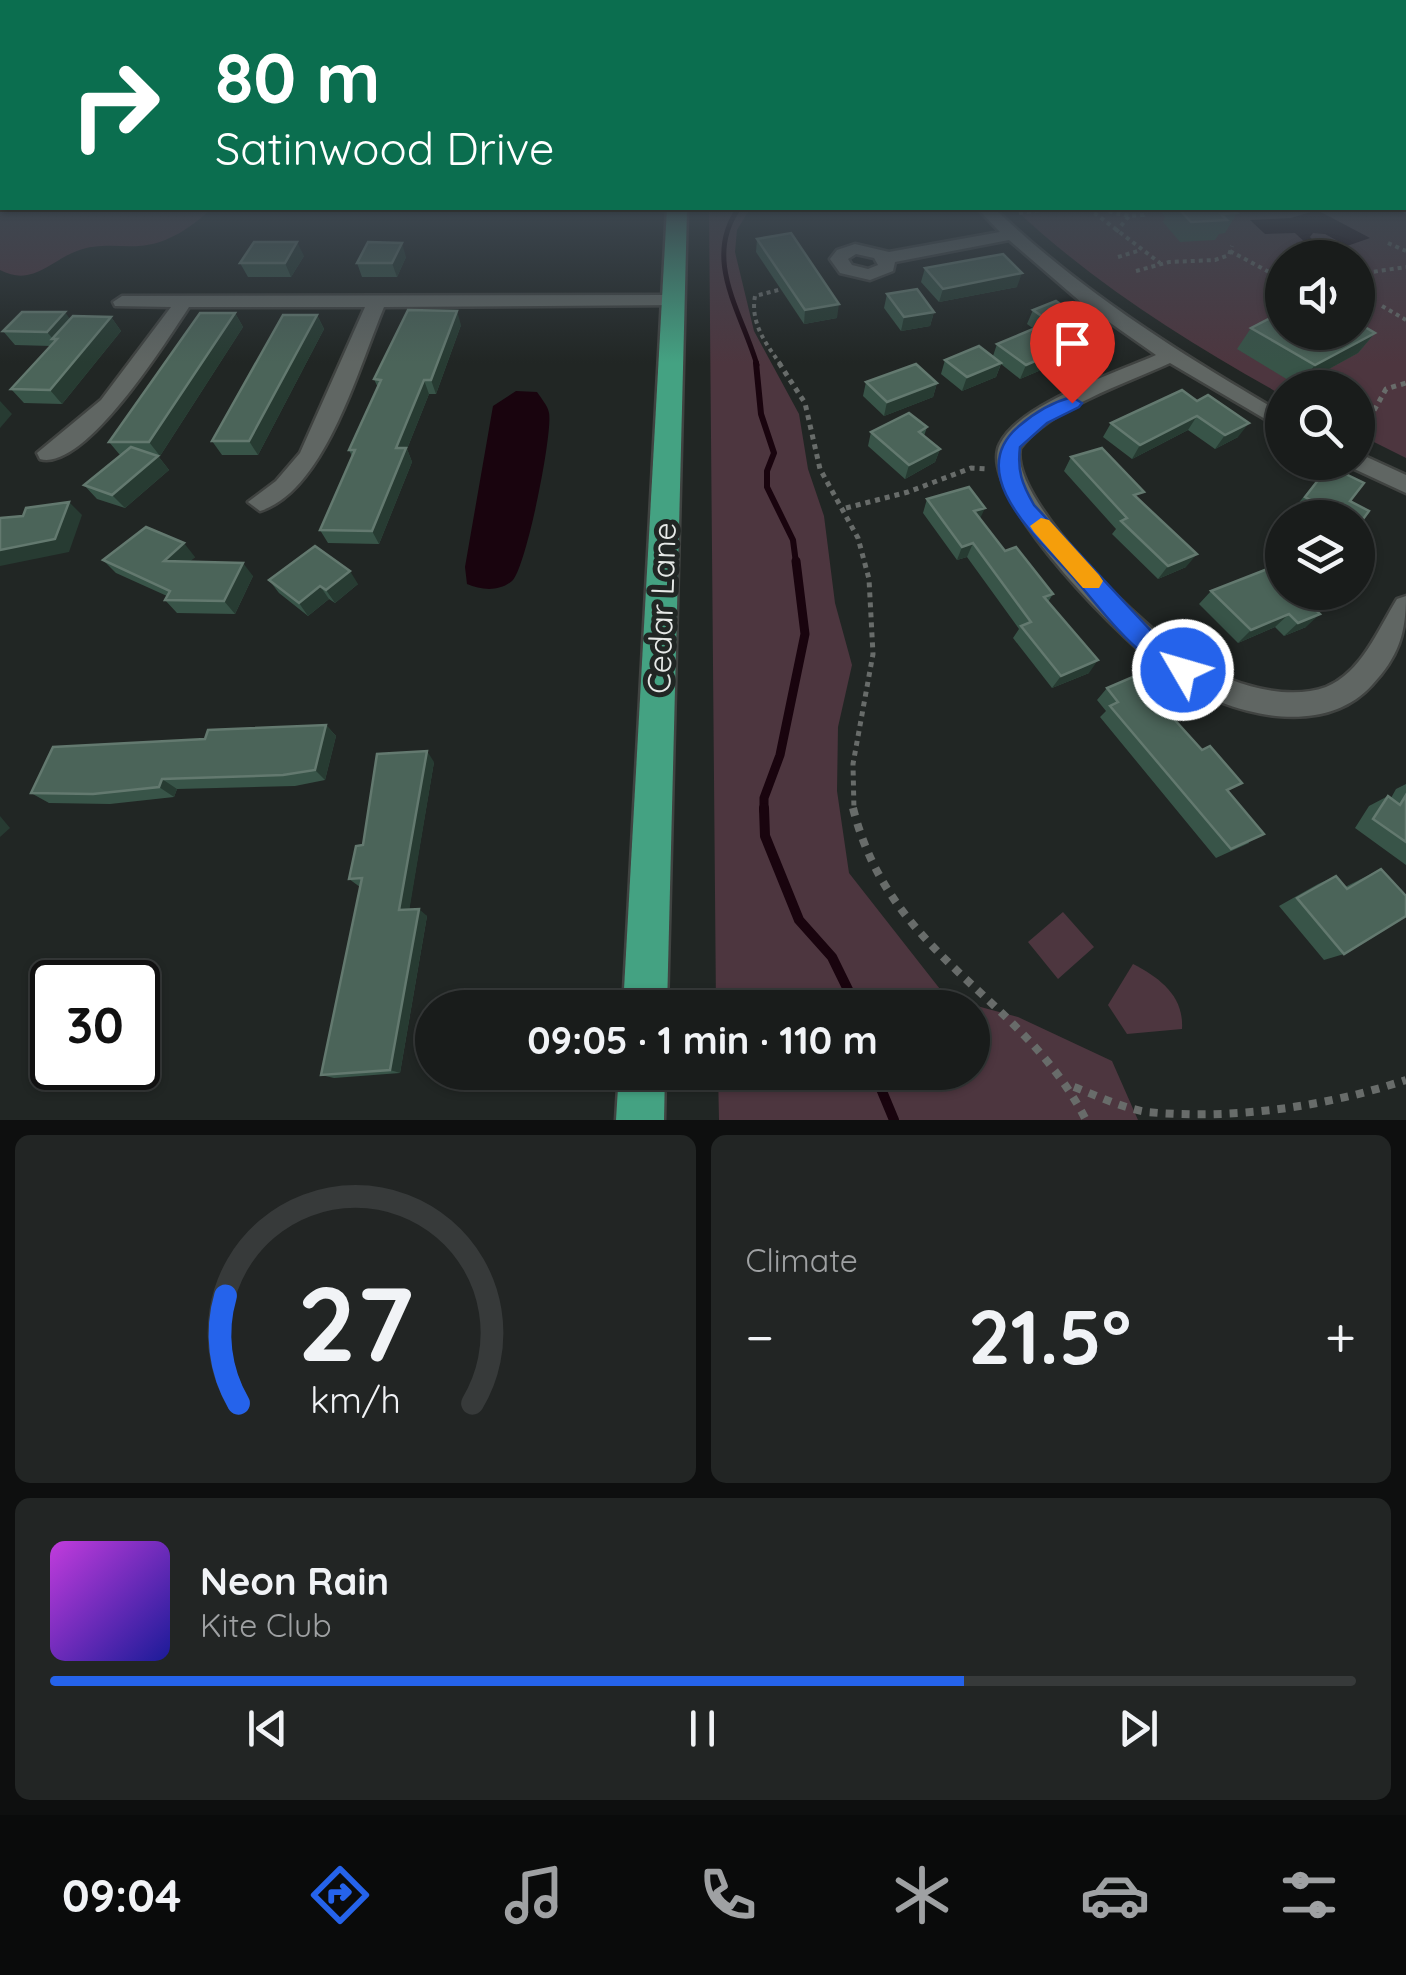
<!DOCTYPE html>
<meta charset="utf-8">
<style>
body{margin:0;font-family:Quicksand,sans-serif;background:#222524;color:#f1f3f6;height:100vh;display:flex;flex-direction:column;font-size:38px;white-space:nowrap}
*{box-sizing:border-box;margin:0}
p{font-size:32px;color:#9fa1a3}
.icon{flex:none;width:55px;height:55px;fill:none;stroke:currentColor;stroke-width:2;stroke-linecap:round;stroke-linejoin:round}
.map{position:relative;height:1120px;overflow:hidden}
.panel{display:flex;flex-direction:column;gap:15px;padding:15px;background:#0e0f0f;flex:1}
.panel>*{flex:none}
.hud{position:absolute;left:0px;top:0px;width:1408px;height:210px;box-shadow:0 2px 8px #0004,0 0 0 2px #373a3a;background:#0b6e4f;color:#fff;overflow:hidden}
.fabs{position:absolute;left:1265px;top:240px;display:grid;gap:20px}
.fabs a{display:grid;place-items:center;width:110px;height:110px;border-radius:50%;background:#191c1b;box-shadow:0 2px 8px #0004,0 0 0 2px #373a3a;font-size:50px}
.speed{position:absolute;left:30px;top:960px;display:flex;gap:20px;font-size:50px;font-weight:700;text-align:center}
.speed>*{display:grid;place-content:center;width:130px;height:130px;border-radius:50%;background:#191c1b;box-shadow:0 2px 8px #0004,0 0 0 2px #373a3a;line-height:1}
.speed .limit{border:5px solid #111;border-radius:15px;background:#fff;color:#111}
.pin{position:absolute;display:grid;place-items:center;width:85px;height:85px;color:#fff;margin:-102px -42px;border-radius:50% 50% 50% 0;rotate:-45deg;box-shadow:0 0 10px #0007}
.pin .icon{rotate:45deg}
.me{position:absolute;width:110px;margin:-55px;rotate:308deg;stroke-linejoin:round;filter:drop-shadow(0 0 8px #0008)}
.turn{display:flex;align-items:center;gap:35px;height:210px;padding:0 50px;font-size:45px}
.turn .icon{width:130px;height:130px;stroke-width:2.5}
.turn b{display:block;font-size:70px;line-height:85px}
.big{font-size:75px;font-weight:700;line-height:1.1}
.panel .tile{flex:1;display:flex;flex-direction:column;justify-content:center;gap:15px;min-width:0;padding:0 35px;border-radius:15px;background:#222524}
.panel .dial{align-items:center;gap:0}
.dial svg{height:260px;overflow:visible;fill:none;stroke:#373a3a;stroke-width:7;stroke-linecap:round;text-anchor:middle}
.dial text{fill:#f1f3f6;stroke:none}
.song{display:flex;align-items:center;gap:30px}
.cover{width:120px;height:120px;border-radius:15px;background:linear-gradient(135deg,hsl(290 70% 55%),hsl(240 70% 35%))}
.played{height:10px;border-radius:5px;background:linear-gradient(90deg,#2563eb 70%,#373a3a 70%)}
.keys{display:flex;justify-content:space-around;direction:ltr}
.heat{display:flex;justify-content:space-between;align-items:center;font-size:55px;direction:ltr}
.panel .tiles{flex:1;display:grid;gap:15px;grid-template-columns:1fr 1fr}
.tile:last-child{grid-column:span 2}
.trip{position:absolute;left:415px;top:990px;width:575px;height:100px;border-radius:50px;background:#191c1b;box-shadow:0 2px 8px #0004,0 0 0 2px #373a3a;font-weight:700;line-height:100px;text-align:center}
.menu{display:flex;height:160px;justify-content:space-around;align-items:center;background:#0a0b0b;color:#9fa1a3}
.menu .icon{width:70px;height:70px}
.menu .active{color:#2563eb}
.menu b{font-size:45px;color:#f1f3f6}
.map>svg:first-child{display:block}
.green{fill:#4d363f;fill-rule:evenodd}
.water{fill:#19040e}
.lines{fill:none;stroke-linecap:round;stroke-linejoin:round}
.stream-far3{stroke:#19040e;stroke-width:5}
.stream-far2{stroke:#19040e;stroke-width:6}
.stream-far1{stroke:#19040e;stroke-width:9}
.stream{stroke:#19040e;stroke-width:10}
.minor-casing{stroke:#404341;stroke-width:5}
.major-casing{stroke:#404341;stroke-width:5}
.path-far2{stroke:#686c6a;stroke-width:4;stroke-dasharray:4 4;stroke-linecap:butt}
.path-far1{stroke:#686c6a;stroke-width:5;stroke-dasharray:5 5;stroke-linecap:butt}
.path{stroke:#686c6a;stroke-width:8;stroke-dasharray:8 8;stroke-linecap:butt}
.minor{fill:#606663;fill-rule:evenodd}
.major{fill:#44a282;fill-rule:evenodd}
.wall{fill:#385448}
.shaded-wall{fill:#273b32}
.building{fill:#4b6459;stroke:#63796f;stroke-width:2.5}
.route{fill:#2563eb;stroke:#184099;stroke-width:2.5}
.slow{fill:#f59e0b}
.labels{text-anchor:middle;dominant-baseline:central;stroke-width:10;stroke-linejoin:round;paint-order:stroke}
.street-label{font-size:32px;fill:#e6e9e7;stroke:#212624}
</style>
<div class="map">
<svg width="1406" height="1120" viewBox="0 0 1406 1120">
<rect width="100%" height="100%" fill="#212624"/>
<g class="green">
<path d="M0,206L2,208H212C192,227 168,244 139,246C118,247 98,243 77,251C50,261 32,287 0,270Z"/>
<path d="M1406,206V458L1358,434V388H1282V395C1186,341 1094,284 1014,208ZM1282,258H1358V332H1282Z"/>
<path d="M709,208H759L748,212L737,230L735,252L754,331L799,414L808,469L824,516L835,603L852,665L838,727L837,791L849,873L947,998L1018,1017L1112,1061L1138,1120H719L718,1073L972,1072V1008L716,1007Z"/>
<path d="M1063,912L1094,947L1058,979L1028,942Z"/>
<path d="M1133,964C1160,978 1184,996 1182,1029L1127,1034L1108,1005Z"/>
</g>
<g class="water">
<path d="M1317,210L1370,238L1347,246L1325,234L1313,233L1310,237L1317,245L1309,246L1295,233L1265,234L1250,220L1291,218Z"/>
<path d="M516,391L537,392C541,398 548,406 549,413C553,433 526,569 512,581C499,592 481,590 467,584L465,567L493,406Z"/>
</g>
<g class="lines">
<path class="stream-far3" d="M739,208C702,259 742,313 757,365"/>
<path class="stream-far2" d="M756,363L761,414L774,453L767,471V487L793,540L796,563"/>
<path class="stream-far1" d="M764,811V798L780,755L805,634L796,561"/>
<g class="stream">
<path d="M764,808L765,836L799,920L832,957L857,1008"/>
<path d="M874,1072L894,1120"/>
</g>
<g class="minor-casing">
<g id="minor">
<path d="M977,208H994C1080,291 1179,353 1282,413V429L1170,363C1125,384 1050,408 1020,448C1009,501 1149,633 1194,661C1228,683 1285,702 1326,687C1361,673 1378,630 1397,599L1406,596C1406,634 1398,657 1372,685C1322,740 1229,714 1175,679C1132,651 974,495 1000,444C1019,404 1116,373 1156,355L1082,303L1009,240L895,262L893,271L870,280L840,273L830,259L837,250L855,244L889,252L1000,232ZM856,254L874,258L878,265L868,269L852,265L848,259Z"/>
<path d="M673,295L682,301L680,305L384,307C359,366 325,491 260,511L248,502L276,481L300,453L365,307H189C167,340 85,472 40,459L37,453L101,400L171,307L115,306L113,302L122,296Z"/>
<path d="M1358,453L1406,475V493L1350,467L1348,462H1358Z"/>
</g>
</g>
<g class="major-casing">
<g id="major">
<path d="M667,208H687L667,1008H623Z"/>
<path d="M619,1072H665L664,1120H616Z"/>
</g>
</g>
<g class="path-far2">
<path d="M1088,208L1160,263"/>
<path d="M1093,208L1129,216L1144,215L1149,208"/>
<path d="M1397,208L1406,212"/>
<path d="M1019,213L1058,208"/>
<path d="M1116,232L1129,216"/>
<path d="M1388,243L1406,251"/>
<path d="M1230,251L1282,279"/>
<path d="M1118,257L1141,250"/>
<path d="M1136,271L1169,262L1215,260L1229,255L1232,246"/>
<path d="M1358,274L1406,267"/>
<path d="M1382,306L1406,320"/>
<path d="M781,365C766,344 750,323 755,296L786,288"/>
</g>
<g class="path-far1">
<path d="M779,363L805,403L820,469L858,538L869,579L873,654L853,764L854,811"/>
<path d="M1358,420L1371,416L1386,389L1406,383"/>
<path d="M846,508L908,492L971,468L989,469"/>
</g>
<g class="path">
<path d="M853,808C891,959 1022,994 1086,1120"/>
<path d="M1074,1087C1098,1096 1122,1108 1147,1112C1233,1120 1325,1107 1406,1080"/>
</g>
<use href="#minor" class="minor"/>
<use href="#major" class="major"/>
</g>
<g class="wall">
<path d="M1163,208H1231L1237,213L1225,233L1219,234L1215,240L1180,242L1163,222L1165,217L1161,212Z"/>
<path d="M757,239L837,318L804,324L756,252Z"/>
<path d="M304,256L291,277H248L240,263Z"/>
<path d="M406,257L397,277H362L357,263Z"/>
<path d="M925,268L1017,287L939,302L921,282Z"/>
<path d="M887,294L934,312L930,326L901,331L884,308Z"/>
<path d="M1033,310L1096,329L1089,343L1059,355L1055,364L1020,379L1001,364L996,377L962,391L941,374L945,360L993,356L997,344L1034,329L1027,324Z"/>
<path d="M235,313L243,327L160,456H158L169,470L125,508L97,499L84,485L120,455L109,442Z"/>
<path d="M317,315L324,329L258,455H222L212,441Z"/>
<path d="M111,317L121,331L62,404L24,403L11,389L51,346L15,345L3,331L70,319Z"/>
<path d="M461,325L436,394H429L407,449L412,462L379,544L328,543L320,530L352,456L349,450L378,388L374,379Z"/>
<path d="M1251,328L1375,333L1358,353L1298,386L1237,349Z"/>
<path d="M866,382L937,383L933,397L884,416L863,396Z"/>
<path d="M1182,390L1238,437L1215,449L1188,430L1132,459L1103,437L1111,423Z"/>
<path d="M927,427L924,436L940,449L935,462L905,479L868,446L871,432Z"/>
<path d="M1071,457L1139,500L1186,567L1158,579L1112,534L1116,529L1064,471Z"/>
<path d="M1329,466L1350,501L1358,518H1304L1292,511Z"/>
<path d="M927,499L980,519L1005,551L1053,594L1048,602L1089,673L1052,688L1013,638L1019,629L967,557L957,560L923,513Z"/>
<path d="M1282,545V566L1270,558Z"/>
<path d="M195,557L190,561L253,576L235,614L177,613L165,600L167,596L116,573L103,560Z"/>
<path d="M1270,568L1306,627L1284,636L1275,627L1238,643L1199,604L1211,591Z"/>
<path d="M269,580L358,584L335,603L329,599L308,616L279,593Z"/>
<path d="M1107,688L1229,792L1249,843L1216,858L1100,717L1106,711L1097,700Z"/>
<path d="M326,725L336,736L325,780L295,786L177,789L174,797L110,804L49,803L31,793L205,739Z"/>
<path d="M434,762L409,909L427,916L400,1073L334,1078L321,1075L360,887L349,879L363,845Z"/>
<path d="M1406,784V865L1355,828L1369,806L1388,796L1391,798L1396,789Z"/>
<path d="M1381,869L1344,954L1324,960L1279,906L1318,884L1336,876L1345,887Z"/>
</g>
<g class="shaded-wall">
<path d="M297,242L304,256L291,277L285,263Z"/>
<path d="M402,243L406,257L397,277L392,263Z"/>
<path d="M1022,273L1017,287L939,302L943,289Z"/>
<path d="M839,304L837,318L804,324L805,310Z"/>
<path d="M457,311L461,325L436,394L431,380Z"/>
<path d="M65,312L75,326L57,339H53L47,332Z"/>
<path d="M934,312L930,326L901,331L904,317Z"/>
<path d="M235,313L243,327L160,456L149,442Z"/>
<path d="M317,315L324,329L258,455L249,441Z"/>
<path d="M111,317L121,331L62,404L50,390Z"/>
<path d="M1096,329L1089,343L1059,355L1055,364L1020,379L1026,365L1055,345Z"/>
<path d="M1375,333L1358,353L1298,386L1315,365Z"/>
<path d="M1001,363L996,377L962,391L967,377Z"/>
<path d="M424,380L429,394L407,449L412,462L379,544L372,531L396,448Z"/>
<path d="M937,383L933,397L884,416L887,402Z"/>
<path d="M0,401L12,414L0,428Z"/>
<path d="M1197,416L1188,430L1132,459L1140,445Z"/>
<path d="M1249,423L1238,437L1215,449L1225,435Z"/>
<path d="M940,449L935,462L905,479L909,465Z"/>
<path d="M158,456L169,470L125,508L112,495Z"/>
<path d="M69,502L82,515L69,552L0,566V550Z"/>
<path d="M985,508L979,521L974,511Z"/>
<path d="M184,543L195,557L176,574L164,561Z"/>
<path d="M973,543L967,557L957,560L962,547Z"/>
<path d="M1197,554L1186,567L1158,579L1168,566Z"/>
<path d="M243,563L253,576L235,614L224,601Z"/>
<path d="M350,571L358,584L335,603L326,590Z"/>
<path d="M320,586L329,599L308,616L299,603Z"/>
<path d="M1289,614L1275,627L1238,643L1251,630Z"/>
<path d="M1320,614L1306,627L1284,636L1298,623Z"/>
<path d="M1098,660L1089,673L1052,688L1061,676Z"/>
<path d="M326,725L336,736L325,780L315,770Z"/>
<path d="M427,751L434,762L408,918L399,910Z"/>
<path d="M162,779L177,789L174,797L159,787Z"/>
<path d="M0,816L10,828L0,837Z"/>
<path d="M419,909L427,916L400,1073L390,1070Z"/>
</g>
<g class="building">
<path d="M1178,208H1231L1237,213L1221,214L1227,220L1191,222Z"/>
<path d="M791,233L839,304L805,310L757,239Z"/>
<path d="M254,242H297L285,263H240Z"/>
<path d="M368,242L402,243L392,263H357Z"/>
<path d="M1003,254L1022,273L943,289L925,268Z"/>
<path d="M917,289L934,312L904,317L887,294Z"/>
<path d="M1056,301L1096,329L1055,345L1061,350L1026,365L997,344L1050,322L1033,310Z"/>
<path d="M408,310L457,311L431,380H424L396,448H406L372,531L320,530L355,450H349L381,380L374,379Z"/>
<path d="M22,312H65L47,332L3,331Z"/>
<path d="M1282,312V332H1358V323L1375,333L1315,365L1251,328Z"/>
<path d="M200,313H235L149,442H109Z"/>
<path d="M283,315H317L249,441H212Z"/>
<path d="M73,316L111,317L50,390L11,389L57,339H52Z"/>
<path d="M979,346L1001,363L967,377L945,360Z"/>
<path d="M916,364L937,383L887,402L866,382Z"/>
<path d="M1182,390L1197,401L1208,395L1249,423L1225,435L1197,416L1140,445L1111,423Z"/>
<path d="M909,413L927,427L919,432L940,449L909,465L871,432Z"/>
<path d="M131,447L158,456L112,495L84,485Z"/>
<path d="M1102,448L1144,492L1134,495L1197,554L1168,566L1121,521L1127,518L1071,457Z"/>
<path d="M1329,466L1364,483L1350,501L1369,511L1358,526V518H1308L1320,505L1305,497Z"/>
<path d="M969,487L985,508L974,511L1005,551L1016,547L1053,594L1044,597L1098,660L1061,676L1021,626L1031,622L973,543L962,547L927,499Z"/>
<path d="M69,502L55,539L0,550V518L23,516L26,508Z"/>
<path d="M146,527L184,543L164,561L243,563L224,601L165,600L170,591L103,560Z"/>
<path d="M315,546L350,571L326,590L320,586L299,603L269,580Z"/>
<path d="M1270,568L1282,579V592H1297L1320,614L1298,623L1289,614L1251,630L1211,591Z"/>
<path d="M1135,676L1202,750L1210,746L1242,783L1227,790L1264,834L1231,849L1110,706L1118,702L1107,688Z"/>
<path d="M326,725L315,770L283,775L162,779L159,787L93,794L31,793L53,747L205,739L208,730Z"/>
<path d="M427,751L399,910L419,909L390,1070L321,1075L362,878L349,879L356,846L363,845L377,754Z"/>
<path d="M1406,795V842L1373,819L1388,796L1400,805Z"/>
<path d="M1381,869L1406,896V916L1344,954L1297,898L1336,876L1347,889Z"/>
</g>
<linearGradient id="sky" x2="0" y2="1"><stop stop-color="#121514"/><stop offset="0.57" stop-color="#3d4750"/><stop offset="1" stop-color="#3d4750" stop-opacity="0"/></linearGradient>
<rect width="1406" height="363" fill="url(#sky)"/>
<path class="route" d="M1072,397L1082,403L1079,407L1047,423L1020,447C1017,471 1022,484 1034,505L1155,635L1192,662L1196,670L1192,678C1174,684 1160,667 1146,656C1119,635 1096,603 1073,577C1039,539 962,474 1019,426C1034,413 1053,402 1072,397Z"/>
<path class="slow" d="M1041,518L1049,520L1099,575L1103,581L1099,588H1083L1034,532L1030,526Z"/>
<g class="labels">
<g class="street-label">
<text transform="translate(661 608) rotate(-88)">Cedar Lane</text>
</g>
</g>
</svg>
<div class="fabs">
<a><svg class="icon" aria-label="sound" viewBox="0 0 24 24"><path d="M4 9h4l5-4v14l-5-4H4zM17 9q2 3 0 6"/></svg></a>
<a><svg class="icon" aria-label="search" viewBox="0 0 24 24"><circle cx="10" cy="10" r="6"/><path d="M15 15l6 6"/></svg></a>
<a><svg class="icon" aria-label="layers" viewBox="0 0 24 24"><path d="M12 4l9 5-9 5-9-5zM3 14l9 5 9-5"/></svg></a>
</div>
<div class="speed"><div class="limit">30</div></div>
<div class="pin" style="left:1072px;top:403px;background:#d93025"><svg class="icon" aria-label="arrive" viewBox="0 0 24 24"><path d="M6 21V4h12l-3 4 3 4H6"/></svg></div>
<svg class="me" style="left:1183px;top:670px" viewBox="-20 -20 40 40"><circle r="17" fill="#2563eb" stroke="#fff" stroke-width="3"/><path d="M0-11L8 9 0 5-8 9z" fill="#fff"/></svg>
<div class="trip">09:05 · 1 min · 110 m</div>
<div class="hud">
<div class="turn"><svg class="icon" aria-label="right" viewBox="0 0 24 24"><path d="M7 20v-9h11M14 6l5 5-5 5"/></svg><div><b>80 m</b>Satinwood Drive</div></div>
</div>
</div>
<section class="panel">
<div class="tiles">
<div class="tile dial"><svg viewBox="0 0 100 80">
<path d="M14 69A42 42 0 1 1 86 69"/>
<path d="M14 69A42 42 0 0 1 10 36" stroke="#2563eb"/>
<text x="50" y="56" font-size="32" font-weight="700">27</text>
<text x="50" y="72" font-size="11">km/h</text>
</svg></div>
<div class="tile"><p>Climate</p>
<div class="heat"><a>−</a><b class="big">21.5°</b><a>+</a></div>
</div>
<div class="tile">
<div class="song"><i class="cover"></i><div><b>Neon Rain</b><p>Kite Club</p></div></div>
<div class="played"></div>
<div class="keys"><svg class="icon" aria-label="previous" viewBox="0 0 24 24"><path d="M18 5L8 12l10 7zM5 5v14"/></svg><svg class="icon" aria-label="pause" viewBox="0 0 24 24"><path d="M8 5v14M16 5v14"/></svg><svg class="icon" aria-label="next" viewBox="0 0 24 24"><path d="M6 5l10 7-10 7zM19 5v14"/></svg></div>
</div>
</div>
</section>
<nav class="menu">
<b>09:04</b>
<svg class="icon active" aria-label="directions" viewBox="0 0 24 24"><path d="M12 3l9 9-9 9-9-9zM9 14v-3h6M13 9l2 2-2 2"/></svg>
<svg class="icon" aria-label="music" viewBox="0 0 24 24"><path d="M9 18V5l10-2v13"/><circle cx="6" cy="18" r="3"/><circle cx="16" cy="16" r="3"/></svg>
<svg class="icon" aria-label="phone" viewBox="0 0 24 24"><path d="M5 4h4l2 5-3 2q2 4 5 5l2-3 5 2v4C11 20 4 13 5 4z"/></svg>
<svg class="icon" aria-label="climate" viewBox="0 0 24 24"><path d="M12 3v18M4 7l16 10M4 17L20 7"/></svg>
<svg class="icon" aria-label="car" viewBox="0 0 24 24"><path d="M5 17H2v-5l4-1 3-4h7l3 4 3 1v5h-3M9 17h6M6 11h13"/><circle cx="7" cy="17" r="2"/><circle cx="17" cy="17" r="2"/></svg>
<svg class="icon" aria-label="filters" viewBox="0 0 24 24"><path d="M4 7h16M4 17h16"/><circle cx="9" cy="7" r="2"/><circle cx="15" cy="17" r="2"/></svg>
</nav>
